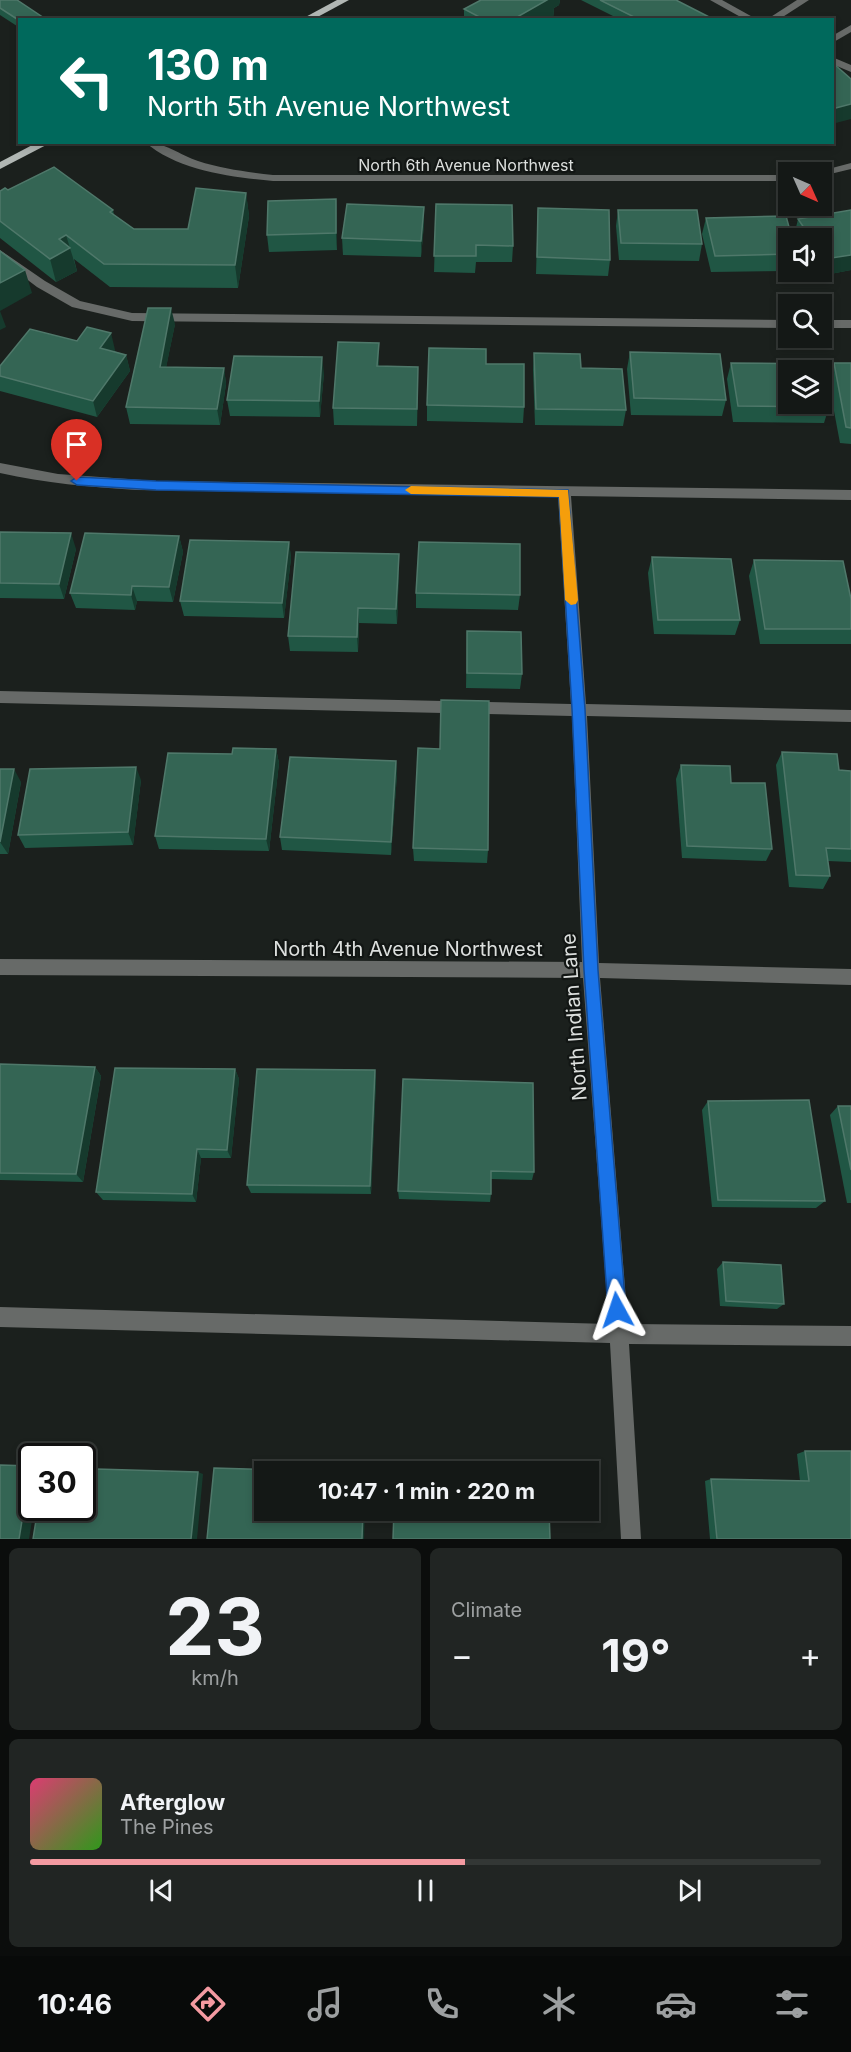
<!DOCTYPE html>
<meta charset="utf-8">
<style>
body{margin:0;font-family:Inter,sans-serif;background:#212523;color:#f1f3f6;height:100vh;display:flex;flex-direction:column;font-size:22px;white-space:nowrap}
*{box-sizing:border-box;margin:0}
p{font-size:20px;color:#9da0a1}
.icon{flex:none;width:33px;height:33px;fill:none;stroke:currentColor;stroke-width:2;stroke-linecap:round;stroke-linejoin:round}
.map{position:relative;height:1539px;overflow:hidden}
.sheet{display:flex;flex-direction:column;gap:9px;padding:9px;background:#0b0d0c;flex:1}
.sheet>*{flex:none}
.banner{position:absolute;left:18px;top:18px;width:816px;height:126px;border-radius:0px;box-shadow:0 3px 9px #0003,0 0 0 2px #333735;background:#00695c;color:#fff;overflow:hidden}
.needle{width:39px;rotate:135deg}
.tools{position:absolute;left:778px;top:162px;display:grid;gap:12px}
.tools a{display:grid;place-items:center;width:54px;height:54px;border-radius:0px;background:#141816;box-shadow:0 3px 9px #0003,0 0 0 2px #333735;font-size:30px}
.speed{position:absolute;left:18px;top:1443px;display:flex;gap:12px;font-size:30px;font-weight:700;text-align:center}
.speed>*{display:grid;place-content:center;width:78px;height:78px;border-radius:50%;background:#141816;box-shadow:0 3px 9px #0003,0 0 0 2px #333735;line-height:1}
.speed .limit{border:3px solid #111;border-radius:9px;background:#fff;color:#111}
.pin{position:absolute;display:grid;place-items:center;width:51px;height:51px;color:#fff;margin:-62px -26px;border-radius:50% 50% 50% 0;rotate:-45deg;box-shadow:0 0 6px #0007}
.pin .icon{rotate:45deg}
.me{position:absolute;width:66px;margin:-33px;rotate:355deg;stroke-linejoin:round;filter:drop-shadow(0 0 4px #0008)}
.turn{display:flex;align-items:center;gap:21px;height:126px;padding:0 30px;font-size:27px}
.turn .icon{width:78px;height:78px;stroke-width:2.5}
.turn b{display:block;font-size:42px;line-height:51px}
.big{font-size:45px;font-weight:700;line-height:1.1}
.sheet .tile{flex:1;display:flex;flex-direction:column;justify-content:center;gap:9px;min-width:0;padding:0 21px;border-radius:9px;background:#212523}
.sheet .dial{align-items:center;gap:0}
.dial b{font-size:78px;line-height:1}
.song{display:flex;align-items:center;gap:18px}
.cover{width:72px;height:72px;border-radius:9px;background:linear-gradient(135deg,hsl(340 70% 55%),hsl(110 70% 35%))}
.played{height:6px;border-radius:3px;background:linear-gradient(90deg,#f49aa1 55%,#333735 55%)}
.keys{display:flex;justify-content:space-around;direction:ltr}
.heat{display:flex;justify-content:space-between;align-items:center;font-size:33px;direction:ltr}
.sheet .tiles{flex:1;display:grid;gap:9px;grid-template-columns:1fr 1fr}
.tile:last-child{grid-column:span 2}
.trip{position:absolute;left:254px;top:1461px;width:345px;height:60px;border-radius:0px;background:#141816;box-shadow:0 3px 9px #0003,0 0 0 2px #333735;font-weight:700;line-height:60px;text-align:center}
.tab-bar{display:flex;height:96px;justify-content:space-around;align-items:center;background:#080a09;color:#9da0a1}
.tab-bar .icon{width:42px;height:42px}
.tab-bar .current{color:#f49aa1}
.tab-bar b{font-size:27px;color:#f1f3f6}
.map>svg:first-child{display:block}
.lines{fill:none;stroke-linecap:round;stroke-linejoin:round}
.minor{fill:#676a68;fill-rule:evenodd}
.major{fill:#b1b7b4;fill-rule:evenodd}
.wall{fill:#205644}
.shaded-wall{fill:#163a2d}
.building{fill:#346554;stroke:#4f786a;stroke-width:1.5}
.route{fill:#1a73e8;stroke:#114b97;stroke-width:1.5}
.slow{fill:#f59e0b}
.labels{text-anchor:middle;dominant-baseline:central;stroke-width:4.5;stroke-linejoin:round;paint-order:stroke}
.far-street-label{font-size:16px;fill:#dcdfdd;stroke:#121614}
.street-label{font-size:20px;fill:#dcdfdd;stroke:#121614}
</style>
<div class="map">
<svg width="851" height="1539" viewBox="0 0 851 1539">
<rect width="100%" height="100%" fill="#1b201d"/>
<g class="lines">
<g class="minor">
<path d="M710,0H722L758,20H746Z"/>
<path d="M797,0H809L778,20H766Z"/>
<path d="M851,25V32L832,43V36Z"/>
<path d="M832,57L851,65V72L832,64Z"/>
<path d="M145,142C164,142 180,155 198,161C222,169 248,172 273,175H789V181H273C232,177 178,171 145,142Z"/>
<path d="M851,163V169L822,176V172H817Z"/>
<path d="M0,250L45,281L80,301L132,313L789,320V328L132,321L72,307L37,287L0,259Z"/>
<rect x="822" y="320" width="29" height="8"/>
<path d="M0,463L58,474L156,481L851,490V500L571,496L586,704L851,710V722L587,716L599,963L851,969V985L600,978L628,1324L851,1326V1346L629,1344L641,1539H621L610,1343L0,1327V1307L609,1324L583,978L0,975V959L582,962L572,716L0,703V691L571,704L558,496L136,490C90,487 45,483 0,473Z"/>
</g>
<g class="major">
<path d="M337,0H349L312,20H300Z"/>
<path d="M38,142H52L0,169V162Z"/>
</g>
</g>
<g class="wall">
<path d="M0,0L20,20V28L0,15Z"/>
<path d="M481,0H560L559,5L554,8L553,19L551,20H464V9Z"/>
<path d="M581,0H676L715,20H621Z"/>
<path d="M0,191L113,210L114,215L134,229H188L246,193L249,216L238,288L110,287L74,259L77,271L56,282L0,238Z"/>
<path d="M336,199L337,250L269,252L267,235Z"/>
<path d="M436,204L513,246L512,262H476L475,273L434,272Z"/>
<path d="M424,207V224L421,257L343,255L342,238Z"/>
<path d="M538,208L610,260L608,276L536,274Z"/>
<path d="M618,210L702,244L699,261L619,260L616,226Z"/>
<path d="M851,210V270L820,276L817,272H822V238H796L794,236L798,219Z"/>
<path d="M706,218L789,238V271L711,272L702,234Z"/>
<path d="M175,324L166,367L224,368L226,384L220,425L130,424L126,407Z"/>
<path d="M77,341L115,350L114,351L126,355L130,371L97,417L0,391V366Z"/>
<path d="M379,343V366L418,383L417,426L334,425L333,408Z"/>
<path d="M630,352L726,400L722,416L631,415L627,369Z"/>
<path d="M534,353L581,368L626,410L623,426L535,425L533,370Z"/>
<path d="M731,363L829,407L824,423L733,422L727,379Z"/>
<path d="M834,363H851V444L840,443L828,379Z"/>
<path d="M486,364L524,407L523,423L427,421V405Z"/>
<path d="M324,373L320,417L230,416L227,400Z"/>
<path d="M0,532L76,549L64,599L0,598Z"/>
<path d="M179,536L183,552L173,602L137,601L135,610L76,608L70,593Z"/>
<path d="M289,542L291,558L284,618L184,616L180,601Z"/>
<path d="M399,554V569L397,624L359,623L358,652L290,651L288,636Z"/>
<path d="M652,557L740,620L735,635L654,634L648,573Z"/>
<path d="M754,560L851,599V644H760L749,576Z"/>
<path d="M416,593L520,595L518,610L416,608Z"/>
<path d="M467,631L522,674L520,689L466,688Z"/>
<path d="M276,749L279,763L269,851L159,849L155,836Z"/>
<path d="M782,752L839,770L851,771V862L828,861L830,876L823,889L789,887L776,765Z"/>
<path d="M396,761L397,774L391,855L282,850L280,837Z"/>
<path d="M681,765L731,783L772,849L766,861L682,858L676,779Z"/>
<path d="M0,769L21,782L8,854H0Z"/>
<path d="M141,780L133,845L25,848L18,835Z"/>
<path d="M413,848L488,850L487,863L414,861Z"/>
<path d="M0,1064L95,1067L101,1076L83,1182L0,1180Z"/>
<path d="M235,1069L239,1079L231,1158H201L196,1202L103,1200L96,1192Z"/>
<path d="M375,1070L376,1080L371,1194L251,1193L247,1185Z"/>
<path d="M403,1079L534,1172L532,1180L491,1179V1194L490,1202L399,1199L398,1191Z"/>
<path d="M708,1101L825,1201L816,1208L712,1207L702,1110Z"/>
<path d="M838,1106H851V1203H847L830,1115Z"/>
<path d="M723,1262L784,1304L777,1309L720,1306L717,1269Z"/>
<path d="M805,1451L851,1539H710L705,1481L711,1479L800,1481L797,1454Z"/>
</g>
<g class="shaded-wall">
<path d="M544,0H560L559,5L554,8L553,19L551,20H512Z"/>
<path d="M851,104V119L832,124V109Z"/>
<path d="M246,193L249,216L238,288L235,265Z"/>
<path d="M336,199L337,216V250L336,233Z"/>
<path d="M424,207V224L421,257V241Z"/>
<path d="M66,235L77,271L56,282L50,259L59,239Z"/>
<path d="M851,255V270L820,276L825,259Z"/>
<path d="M25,270L32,293L0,311L6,327L0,330V283Z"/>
<path d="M171,308L175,324L163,383L160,367Z"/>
<path d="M111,333L115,350L105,364L100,348Z"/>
<path d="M379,343V359L378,383L377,366Z"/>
<path d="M126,355L130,371L97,417L93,401Z"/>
<path d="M322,357L324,373L320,417L319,401Z"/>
<path d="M224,368L226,384L220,425L217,409Z"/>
<path d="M71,533L76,549L64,599L59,584Z"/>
<path d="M179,536L183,552L173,602L169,587Z"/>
<path d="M289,542L291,558L284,618L282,603Z"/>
<path d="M399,554V569L397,624L396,609Z"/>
<path d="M132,586L137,601L135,610L131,595Z"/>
<path d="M358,608L359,623L358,652L357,637Z"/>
<path d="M276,749L279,763L269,851L266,839Z"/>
<path d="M396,761L397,774L391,855V842Z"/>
<path d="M136,767L141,780L133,845L128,832Z"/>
<path d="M14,769L21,782L8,854L0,842Z"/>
<path d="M95,1067L101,1076L83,1182L76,1174Z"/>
<path d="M235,1069L239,1079L231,1158L227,1150Z"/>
<path d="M375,1070L376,1080L371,1194L370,1186Z"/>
<path d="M197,1149L201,1158L196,1202L192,1194Z"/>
<path d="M31,1466L32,1508H34L29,1539H19Z"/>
<path d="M198,1472L203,1474L197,1539H191Z"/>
<path d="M363,1510H365L364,1539H362Z"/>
</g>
<g class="building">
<path d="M0,0H17L47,20H20V21L0,8Z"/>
<path d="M481,0H547L512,20H485L464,9Z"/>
<path d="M600,0H676L715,20H640Z"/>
<path d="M834,64L851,79V104L832,109V65Z"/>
<path d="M54,167L113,210L110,212L134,229H188L196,188L246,193L235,265L104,264L66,235L59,239L70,248L50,259L0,221V191L5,188L8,190Z"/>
<path d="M336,199V233L267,235L268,201Z"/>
<path d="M347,204L424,207L421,241L342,238Z"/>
<path d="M436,204L512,205L513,246L476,245V256H434Z"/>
<path d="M538,208L609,210L610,260L537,257Z"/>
<path d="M618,210H697L702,244L621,243Z"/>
<path d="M851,210V255L825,259L822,254V238H811L798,219Z"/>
<path d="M786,216L792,238H789V254L715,256L706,218Z"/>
<path d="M0,251L25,270L0,283Z"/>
<path d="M148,308H171L160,367L224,368L217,409L126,407Z"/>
<path d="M87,327L111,333L100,348L126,355L93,401L0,376V366L30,329L77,341Z"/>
<path d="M338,342L379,343L377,366L418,367L417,409L333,408Z"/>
<path d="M429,348L486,349V364H524V407L427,405Z"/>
<path d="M630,352L720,354L726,400L634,398Z"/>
<path d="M534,353L580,354L581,368L622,369L626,410L536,409Z"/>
<path d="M234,356L322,357L319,401L227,400Z"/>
<path d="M731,363L820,364L822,370H789V404H822V372L829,407L738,406Z"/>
<path d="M834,363H851V428L846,427Z"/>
<path d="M0,532L71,533L59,584L0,583Z"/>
<path d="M85,533L179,536L169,587L132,586L131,595L70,593Z"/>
<path d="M190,540L289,542L282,603L180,601Z"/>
<path d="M419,542L520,544V595L416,593Z"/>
<path d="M296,552L399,554L396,609L358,608L357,637L288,636Z"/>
<path d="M652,557L731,559L740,620H658Z"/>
<path d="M754,560L843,561L851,599V629H765Z"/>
<path d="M467,631L521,632L522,674L467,673Z"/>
<path d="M441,700L489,701L488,850L413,848L418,748L440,749Z"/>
<path d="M233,748L276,749L266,839L155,836L168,753L232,754Z"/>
<path d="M782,752L837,754L839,770L851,771V849L826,848L830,876L796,875Z"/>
<path d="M290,757L396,761L391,842L280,837Z"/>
<path d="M681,765L730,766L731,783H765L772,849L687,846Z"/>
<path d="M136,767L128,832L18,835L30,769Z"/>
<path d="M0,769H14L0,842Z"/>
<path d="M0,1064L95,1067L76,1174L0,1173Z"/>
<path d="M115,1068L235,1069L227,1150L197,1149L192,1194L96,1192Z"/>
<path d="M257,1069L375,1070L370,1186L247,1185Z"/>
<path d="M403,1079L533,1083L534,1172L491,1171V1194L398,1191Z"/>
<path d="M809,1100L825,1201L718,1200L708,1101Z"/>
<path d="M838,1106H851V1170Z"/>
<path d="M723,1262L781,1265L784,1304L726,1301Z"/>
<path d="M805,1451H851V1539H717L711,1479L809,1481Z"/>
<path d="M0,1465L31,1466L19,1539H0Z"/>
<path d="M214,1468L351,1472H264V1510H363L362,1539H207Z"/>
<path d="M96,1469L198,1472L191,1539H33L38,1508H82V1496H93Z"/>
<path d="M394,1510H549L550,1539H393Z"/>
</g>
<path class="route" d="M77,477L156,481L568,490L585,709L598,970L626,1310L623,1316L617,1318L611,1316L608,1310L584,970L572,709L559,497L156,490L77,485L71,481Z"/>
<path class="slow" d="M411,486L568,490L578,600L576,604L571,605L565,600L559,497L411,494L405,490Z"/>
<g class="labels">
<g class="far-street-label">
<text x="466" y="165">North 6th Avenue Northwest</text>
</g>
<g class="street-label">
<text x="408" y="949">North 4th Avenue Northwest</text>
<text transform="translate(574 1017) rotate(-94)">North Indian Lane</text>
</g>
</g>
</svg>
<div class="tools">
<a><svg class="needle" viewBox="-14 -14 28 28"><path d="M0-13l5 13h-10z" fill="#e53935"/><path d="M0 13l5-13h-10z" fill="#9da0a1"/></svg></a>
<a><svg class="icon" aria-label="sound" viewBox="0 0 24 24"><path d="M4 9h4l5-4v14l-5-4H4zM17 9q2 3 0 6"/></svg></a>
<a><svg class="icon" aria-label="search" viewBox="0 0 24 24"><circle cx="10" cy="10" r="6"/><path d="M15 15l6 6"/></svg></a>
<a><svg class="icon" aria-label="layers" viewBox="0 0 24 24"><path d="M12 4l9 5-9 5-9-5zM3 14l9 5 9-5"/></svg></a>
</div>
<div class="speed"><div class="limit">30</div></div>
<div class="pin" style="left:77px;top:481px;background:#d93025"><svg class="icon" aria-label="arrive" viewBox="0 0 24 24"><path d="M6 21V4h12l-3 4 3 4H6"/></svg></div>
<svg class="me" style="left:617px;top:1310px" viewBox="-20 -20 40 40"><path d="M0-17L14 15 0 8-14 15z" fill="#1a73e8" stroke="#fff" stroke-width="4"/></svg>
<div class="trip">10:47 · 1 min · 220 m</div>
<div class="banner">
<div class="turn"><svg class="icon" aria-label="left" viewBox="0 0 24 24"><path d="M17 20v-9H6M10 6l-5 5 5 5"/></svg><div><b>130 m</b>North 5th Avenue Northwest</div></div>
</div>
</div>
<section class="sheet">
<div class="tiles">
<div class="tile dial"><b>23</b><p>km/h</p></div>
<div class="tile"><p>Climate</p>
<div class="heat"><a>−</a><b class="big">19°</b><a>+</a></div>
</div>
<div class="tile">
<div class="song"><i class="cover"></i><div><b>Afterglow</b><p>The Pines</p></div></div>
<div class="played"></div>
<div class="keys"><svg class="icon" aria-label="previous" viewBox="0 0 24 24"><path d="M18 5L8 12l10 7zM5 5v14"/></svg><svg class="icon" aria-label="pause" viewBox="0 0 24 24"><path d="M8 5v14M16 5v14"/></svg><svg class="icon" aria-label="next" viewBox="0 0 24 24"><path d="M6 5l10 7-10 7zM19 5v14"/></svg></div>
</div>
</div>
</section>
<nav class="tab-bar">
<b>10:46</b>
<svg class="icon current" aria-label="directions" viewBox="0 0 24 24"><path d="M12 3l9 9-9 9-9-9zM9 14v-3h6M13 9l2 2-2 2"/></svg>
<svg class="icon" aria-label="music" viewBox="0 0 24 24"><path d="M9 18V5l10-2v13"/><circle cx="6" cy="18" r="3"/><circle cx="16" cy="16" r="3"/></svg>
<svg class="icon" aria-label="phone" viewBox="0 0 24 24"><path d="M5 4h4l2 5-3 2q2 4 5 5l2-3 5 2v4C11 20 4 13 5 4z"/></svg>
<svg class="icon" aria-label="climate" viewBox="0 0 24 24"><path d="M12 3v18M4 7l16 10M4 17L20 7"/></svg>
<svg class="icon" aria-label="car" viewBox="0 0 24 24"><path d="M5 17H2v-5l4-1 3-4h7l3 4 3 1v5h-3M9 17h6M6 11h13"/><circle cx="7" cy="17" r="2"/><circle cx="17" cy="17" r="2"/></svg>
<svg class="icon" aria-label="filters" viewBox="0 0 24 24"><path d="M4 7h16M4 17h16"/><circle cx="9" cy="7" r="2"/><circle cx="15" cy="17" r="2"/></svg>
</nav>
